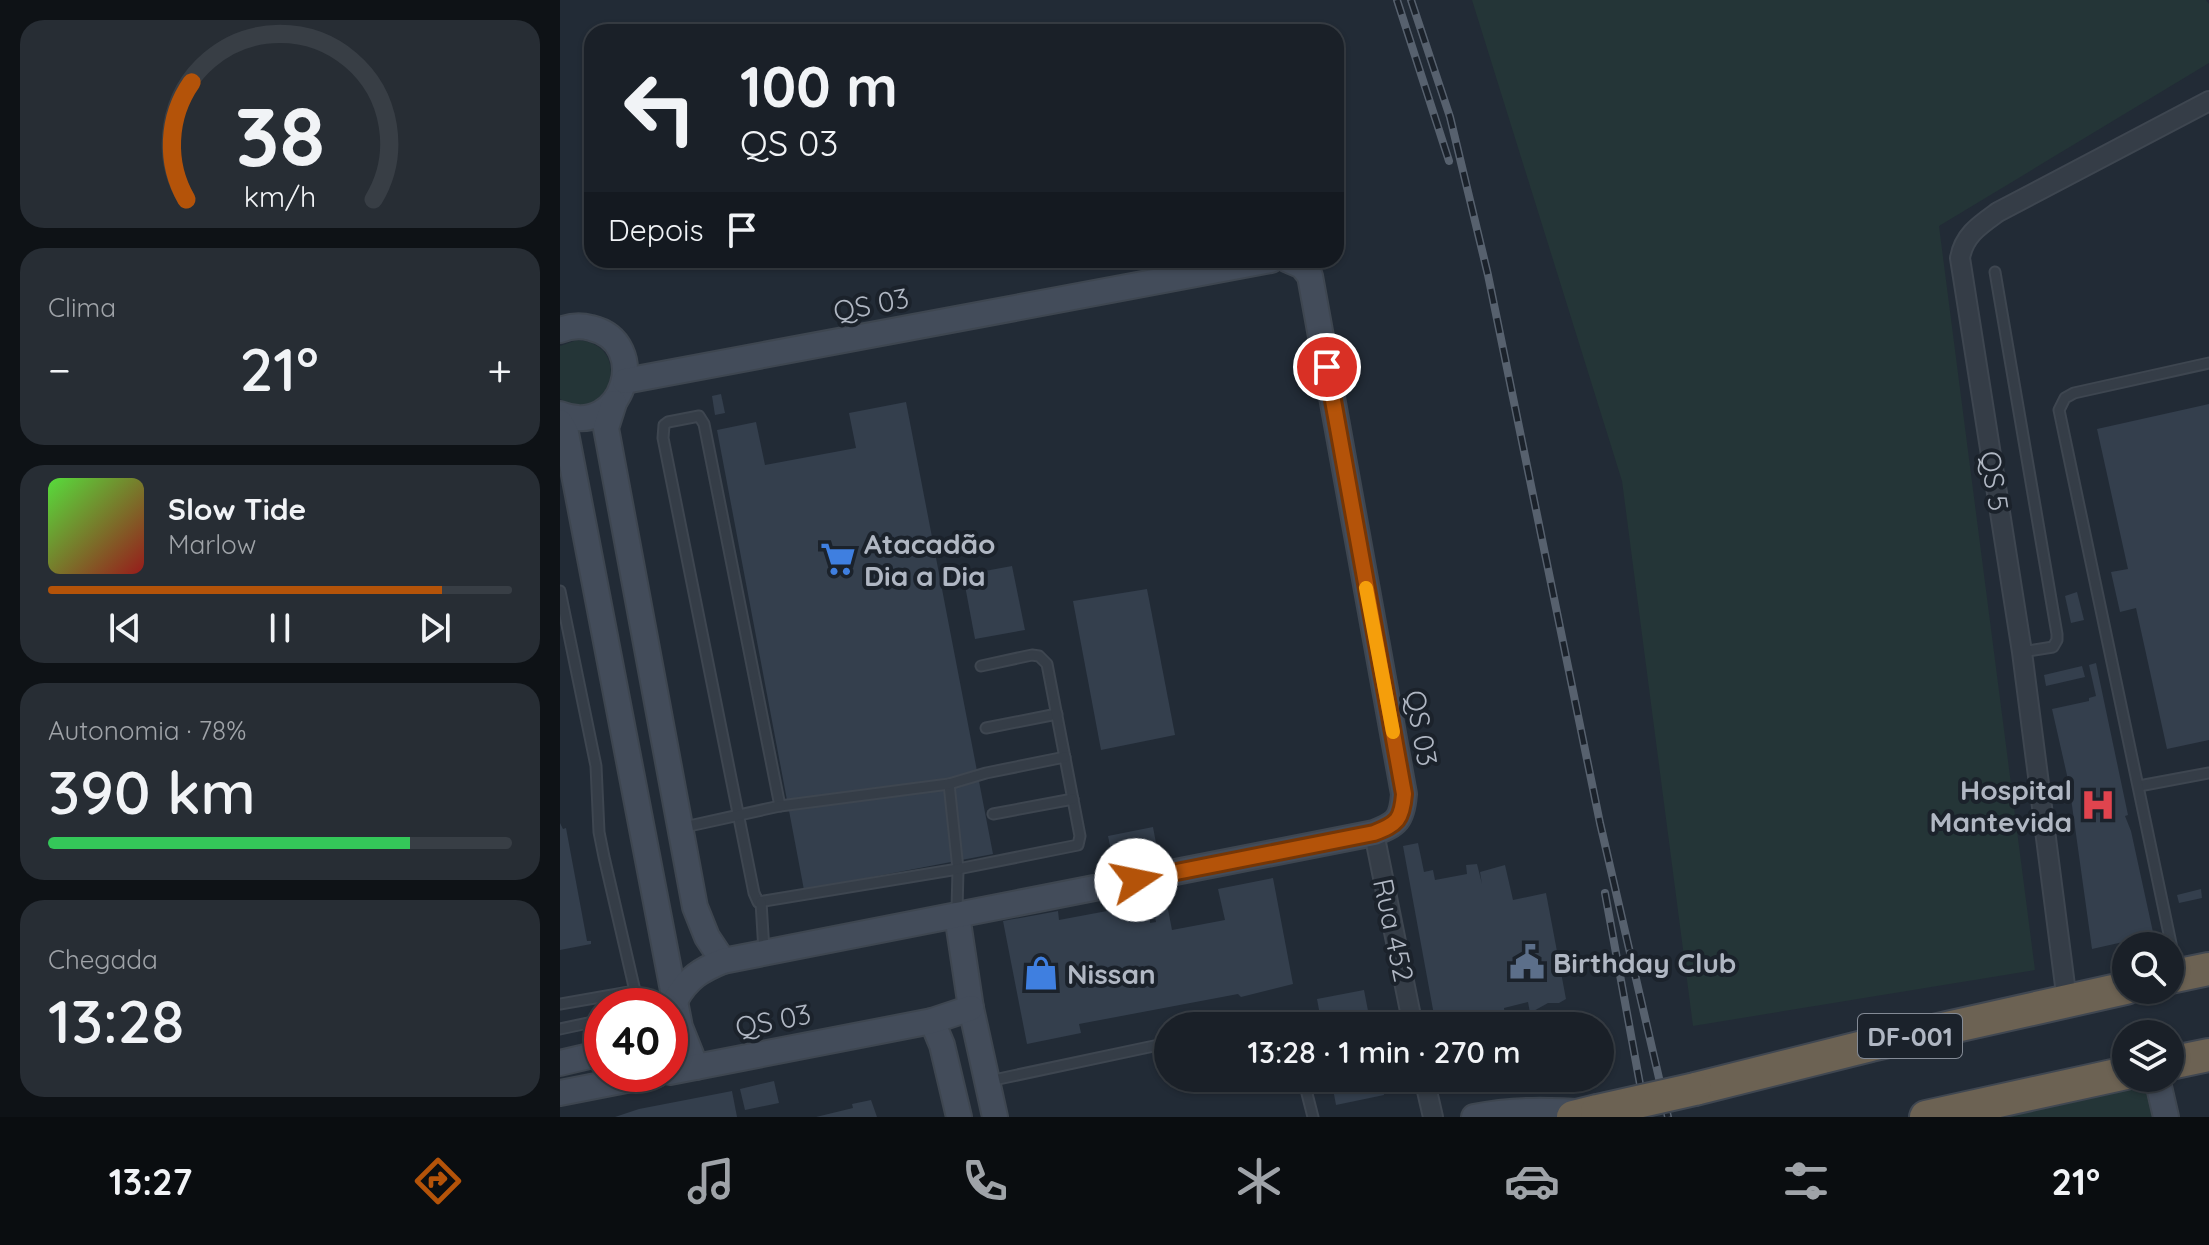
<!DOCTYPE html>
<html lang="pt">
<meta charset="utf-8">
<style>
body{margin:0;font-family:Quicksand,sans-serif;background:#272d34;color:#f1f3f6;height:100vh;display:flex;flex-direction:column;font-size:30px;white-space:nowrap}
*{box-sizing:border-box;margin:0}
p{font-size:26px;color:#9fa3a8}
.icon{flex:none;width:44px;height:44px;fill:none;stroke:currentColor;stroke-width:2;stroke-linecap:round;stroke-linejoin:round}
.map{position:relative;flex:1;overflow:hidden}
.sheet{display:flex;flex-direction:column;gap:20px;padding:20px;background:#0e1216;width:560px}
.sheet>*{flex:none}
.guide{position:absolute;left:24px;top:24px;width:760px;height:244px;border-radius:24px;box-shadow:0 2px 6px #0004,0 0 0 2px #383e45;background:#1a2028;color:#f1f3f6;overflow:hidden}
.controls{position:absolute;left:1552px;top:932px;display:grid;gap:16px}
.controls a{display:grid;place-items:center;width:72px;height:72px;border-radius:50%;background:#1a2028;box-shadow:0 2px 6px #0004,0 0 0 2px #383e45;font-size:40px}
.speed{position:absolute;left:24px;top:988px;display:flex;gap:16px;font-size:40px;font-weight:700;text-align:center}
.speed>*{display:grid;place-content:center;width:104px;height:104px;border-radius:50%;background:#1a2028;box-shadow:0 2px 6px #0004,0 0 0 2px #383e45;line-height:1}
.speed .limit{border:12px solid #d22;background:#fff;color:#111}
.pin{position:absolute;display:grid;place-items:center;width:68px;height:68px;color:#fff;margin:-34px;border:4px solid #fff;border-radius:50%;box-shadow:0 2px 8px #0007}
.me{position:absolute;width:88px;margin:-44px;rotate:79deg;stroke-linejoin:round;filter:drop-shadow(0 0 6px #0008)}
.turn{display:flex;align-items:center;gap:28px;height:168px;padding:0 24px;font-size:36px}
.turn .icon{width:104px;height:104px;stroke-width:2.5}
.turn b{display:block;font-size:56px;line-height:68px}
.then{display:flex;align-items:center;height:76px;padding:0 24px;background:#0003;gap:16px;font-size:30px}
.big{font-size:60px;font-weight:600;line-height:1.1}
.sheet .widget{flex:1;display:flex;flex-direction:column;justify-content:center;gap:12px;min-width:0;padding:0 28px;border-radius:24px;background:#272d34}
.sheet .dial{align-items:center;gap:0}
.dial svg{height:208px;overflow:visible;fill:none;stroke:#383e45;stroke-width:7;stroke-linecap:round;text-anchor:middle}
.dial text{fill:#f1f3f6;stroke:none}
.song{display:flex;align-items:center;gap:24px}
.cover{width:96px;height:96px;border-radius:12px;background:linear-gradient(135deg,hsl(110 70% 55%),hsl(0 70% 35%))}
.played{height:8px;border-radius:4px;background:linear-gradient(90deg,#b45309 85%,#383e45 85%)}
.keys{display:flex;justify-content:space-around;direction:ltr}
.heat{display:flex;justify-content:space-between;align-items:center;font-size:44px;direction:ltr}
.charge{height:12px;border-radius:6px;background:linear-gradient(90deg,#34c759 78%,#383e45 0)}
.trip{position:absolute;left:594px;top:1012px;width:460px;height:80px;border-radius:40px;background:#1a2028;box-shadow:0 2px 6px #0004,0 0 0 2px #383e45;font-weight:600;line-height:80px;text-align:center}
.tab-bar{display:flex;height:128px;justify-content:space-around;align-items:center;background:#0a0d10;color:#9fa3a8}
.tab-bar .icon{width:56px;height:56px}
.tab-bar .active{color:#b45309}
.tab-bar b{font-size:36px;color:#f1f3f6}
main{display:flex;flex:1;min-height:0}
.map>svg:first-child{display:block}
.green{fill:#243537}
.building{fill:#343f4d}
.lines{fill:none;stroke-linecap:round;stroke-linejoin:round}
.lane-casing{stroke:#3e4650;stroke-width:13}
.street-casing{stroke:#3e4650;stroke-width:22}
.secondary-casing{stroke:#3e4650;stroke-width:28}
.highway-casing{stroke:#404751;stroke-width:36}
.lane{stroke:#353d47;stroke-width:9}
.street{stroke:#353d47;stroke-width:18}
.secondary{stroke:#434c5a;stroke-width:24}
.highway{stroke:#6c6253;stroke-width:32}
.rail-casing{stroke:#57616e;stroke-width:8}
.rail{stroke:#1b222b;stroke-width:5;stroke-dasharray:15;stroke-linecap:butt}
.highway-bridge-casing{stroke:#404751;stroke-width:36;stroke-linecap:butt}
.highway-bridge{stroke:#6c6253;stroke-width:32}
.route-casing{stroke:#753606;stroke-width:20}
.route{stroke:#b45309;stroke-width:14}
.slow{stroke:#f59e0b;stroke-width:14}
.labels{text-anchor:middle;dominant-baseline:central;stroke-width:8;stroke-linejoin:round;paint-order:stroke}
.shield{fill:#1b222b;stroke:#838a95;stroke-width:2}
.shield-label{font-size:26px;font-weight:bold;fill:#b0b7c3}
.street-label{font-size:28px;fill:#b0b7c3;stroke:#1b222b}
.poi-label{font-size:28px;font-weight:bold;fill:#b0b7c3;stroke:#1b222b;text-anchor:start}
</style>
<main>
<section class="sheet">
<div class="widget dial"><svg viewBox="0 0 100 80">
<path d="M14 69A42 42 0 1 1 86 69"/>
<path d="M14 69A42 42 0 0 1 16 24" stroke="#b45309"/>
<text x="50" y="56" font-size="32" font-weight="700">38</text>
<text x="50" y="72" font-size="11">km/h</text>
</svg></div>
<div class="widget"><p>Clima</p>
<div class="heat"><a>−</a><b class="big">21°</b><a>+</a></div>
</div>
<div class="widget">
<div class="song"><i class="cover"></i><div><b>Slow Tide</b><p>Marlow</p></div></div>
<div class="played"></div>
<div class="keys"><svg class="icon" aria-label="previous" viewBox="0 0 24 24"><path d="M18 5L8 12l10 7zM5 5v14"/></svg><svg class="icon" aria-label="pause" viewBox="0 0 24 24"><path d="M8 5v14M16 5v14"/></svg><svg class="icon" aria-label="next" viewBox="0 0 24 24"><path d="M6 5l10 7-10 7zM19 5v14"/></svg></div>
</div>
<div class="widget"><p>Autonomia · 78%</p><b class="big">390 km</b><div class="charge"></div></div>
<div class="widget"><p>Chegada</p><b class="big">13:28</b></div>
</section>
<div class="map">
<svg width="1649" height="1117" viewBox="0 0 1649 1117">
<rect width="100%" height="100%" fill="#222b36"/>
<g class="green">
<path d="M912,0H1646L1649,4V63L1379,226L1475,970L1133,1026L1062,481Z"/>
<path d="M17,340C76,344 49,427 0,399V346Z"/>
<path d="M1566,1078H1597L1606,1117H1407Z"/>
</g>
<g class="building">
<path d="M161,394L165,413L155,415L152,396Z"/>
<path d="M346,402L433,854L244,890L157,430L196,422L205,465L296,448L289,413Z"/>
<path d="M1649,404V740L1607,749L1576,608L1560,612L1551,572L1568,569L1537,429Z"/>
<path d="M452,566L465,630L415,639L403,575Z"/>
<path d="M587,589L615,735L541,750L513,601Z"/>
<path d="M1517,592L1524,620L1511,623L1505,596Z"/>
<path d="M1536,663L1568,815L1565,816L1571,831L1596,946H1583L1581,938L1532,949L1509,784L1492,709L1529,701V698L1536,696L1529,665Z"/>
<path d="M1522,666L1525,677L1486,686L1484,675Z"/>
<path d="M0,823L3,829L6,828L27,941H31V944L0,950Z"/>
<path d="M593,827L596,843L551,851L548,836Z"/>
<path d="M858,843L864,872L873,870L875,880L907,874L906,865L917,864L922,884L920,872L945,865L953,900L986,893L1006,999L999,1003H988L970,1013L968,1002L944,1008L946,1022L927,1026H876L843,846Z"/>
<path d="M713,878L733,984L681,997L678,994L519,1024L521,1033L467,1044L443,921L498,911L499,920L579,905L583,921L590,920V923L596,922L592,902L606,899L612,930L665,920L658,889Z"/>
<path d="M1641,889L1642,898L1619,903L1617,895Z"/>
<path d="M804,990L809,1016L820,1014L822,1026H762L757,999Z"/>
<path d="M771,1078H821L824,1095L776,1105Z"/>
<path d="M214,1081L219,1103L185,1110L180,1089Z"/>
<path d="M172,1091L177,1117H55L79,1109Z"/>
<path d="M311,1100L317,1117H256L293,1108L292,1104Z"/>
</g>
<g class="lines">
<g class="lane-casing">
<g id="lane">
<path d="M1435,272L1497,634V640L1493,647L1462,652"/>
<path d="M0,591L36,766L39,832L44,857L75,991L76,1006"/>
<path d="M426,728L497,714"/>
<path d="M389,784L398,869L397,911"/>
<path d="M1579,786L1649,773"/>
<path d="M220,806L144,424L139,416L108,422L104,425L103,438L194,893L198,902L398,869L518,845L520,836L487,664L479,656L472,655L421,666"/>
<path d="M433,814L513,799"/>
<path d="M120,828L220,806L389,784L426,773L505,757"/>
<path d="M201,902L204,951"/>
<path d="M1617,972L1499,410L1505,398L1514,393L1649,363"/>
<path d="M0,1004L75,991"/>
<path d="M691,1026L707,1023L725,1026"/>
<path d="M0,1029L42,1020"/>
<path d="M743,1078L753,1117"/>
<path d="M429,1081L608,1043"/>
</g>
</g>
<g class="street-casing">
<g id="street">
<path d="M814,833L853,1026"/>
<path d="M1507,1001L1462,652L1400,258C1404,235 1420,225 1438,212L1649,101"/>
<path d="M864,1078L873,1117"/>
</g>
</g>
<g class="secondary-casing">
<g id="secondary">
<path d="M0,330C10,326 20,325 31,328C92,342 64,439 0,414"/>
<path d="M65,381L711,260"/>
<path d="M54,403L46,428L135,907L147,937L163,961"/>
<path d="M0,422L6,433L120,1027L136,1067"/>
<path d="M397,915L411,1008L435,1117"/>
<path d="M116,999C128,978 141,970 163,961L814,833C837,824 842,820 844,794L750,276L742,266L728,260"/>
<path d="M372,1021L382,1045L399,1117"/>
<path d="M0,1063L42,1053"/>
<path d="M110,1072L372,1021L411,1008"/>
<path d="M1597,1078L1606,1117"/>
<path d="M0,1093L97,1074"/>
<path d="M914,1117C954,1109 990,1110 1031,1113"/>
</g>
</g>
<g class="highway-casing">
<g id="highway">
<path d="M1610,977L1649,969"/>
<path d="M1610,1063L1649,1055"/>
<path d="M1135,1089L1311,1045L1566,988"/>
<path d="M1013,1117L1037,1111"/>
<path d="M1366,1117L1566,1073"/>
</g>
</g>
<use href="#lane" class="lane"/>
<use href="#street" class="street"/>
<use href="#secondary" class="secondary"/>
<use href="#highway" class="highway"/>
<g class="rail-casing">
<g id="rail">
<path d="M837,0L889,161"/>
<path d="M851,0L890,117L928,275L1040,823L1108,1117"/>
<path d="M1045,893L1086,1117"/>
</g>
</g>
<use href="#rail" class="rail"/>
<g class="highway-bridge-casing">
<path id="highway-bridge" d="M1037,1111L1135,1089"/>
</g>
<use href="#highway-bridge" class="highway-bridge"/>
</g>
<g class="lines">
<g class="route-casing">
<path id="route" d="M576,880L814,833C837,824 842,820 844,794L767,367"/>
</g>
<use href="#route" class="route"/>
<path class="slow" d="M806,588L833,732"/>
</g>
<defs>
<g id="supermarket-bare" transform="scale(2.76)"><path d="M-6-5.5h2.5l.6 2H6L4.5 2H-2.5L-4.4-4H-6ZM-1.5 3.2a1.3 1.3 0 1 0 .1 0ZM3 3.2a1.3 1.3 0 1 0 .1 0Z" fill="#3f7fe0" stroke="#1b222b" stroke-width="2.5" paint-order="stroke"/></g>
<g id="hospital-bare" transform="scale(2.76)"><path d="M-5-5h3v3.5h4V-5h3V5h-3V1.5h-4V5h-3Z" fill="#e0444e" stroke="#1b222b" stroke-width="2.5" paint-order="stroke"/></g>
<g id="civic-bare" transform="scale(2.76)"><path d="M-.6-6.5H3V-4.5H.6V-3L4-1V1h2V6H-6V1h2V-1L-.6-3ZM-1.2 2.5V6h2.4V2.5Z" fill="#5c6f8a" stroke="#1b222b" stroke-width="2.5" paint-order="stroke"/></g>
<g id="shop-bare" transform="scale(2.76)"><path d="M-5-2.5h2.3a2.7 3.5 0 0 1 5.4 0H5L5.5 6h-11ZM-1.5-2.5h3a1.5 2.3 0 0 0-3 0Z" fill="#3f7fe0" stroke="#1b222b" stroke-width="2.5" paint-order="stroke"/></g>
</defs>
<g fill-rule="evenodd">
<use href="#supermarket-bare" x="278" y="559"/>
<use href="#hospital-bare" x="1538" y="805"/>
<use href="#civic-bare" x="967" y="962"/>
<use href="#shop-bare" x="481" y="973"/>
</g>
<g class="labels">
<rect class="shield" x="1298" y="1014" width="104" height="44" rx="6"/>
<g class="shield-label">
<text x="1350" y="1036">DF-001</text>
</g>
<g class="street-label">
<text transform="translate(311 304) rotate(-11)">QS 03</text>
<text transform="translate(1435 481) rotate(81)">QS 5</text>
<text transform="translate(862 728) rotate(80)">QS 03</text>
<text transform="translate(834 930) rotate(78)">Rua 452</text>
<text transform="translate(213 1020) rotate(-11)">QS 03</text>
</g>
<g class="poi-label">
<text x="304" y="543">Atacadão<tspan x="304" dy="32">Dia a Dia</tspan></text>
<text x="1512" y="789" text-anchor="end">Hospital<tspan x="1512" dy="32">Mantevida</tspan></text>
<text x="993" y="962">Birthday Club</text>
<text x="507" y="973">Nissan</text>
</g>
</g>
</svg>
<div class="controls">
<a><svg class="icon" aria-label="search" viewBox="0 0 24 24"><circle cx="10" cy="10" r="6"/><path d="M15 15l6 6"/></svg></a>
<a><svg class="icon" aria-label="layers" viewBox="0 0 24 24"><path d="M12 4l9 5-9 5-9-5zM3 14l9 5 9-5"/></svg></a>
</div>
<div class="speed"><div class="limit">40</div></div>
<div class="pin" style="left:767px;top:367px;background:#d93025"><svg class="icon" aria-label="arrive" viewBox="0 0 24 24"><path d="M6 21V4h12l-3 4 3 4H6"/></svg></div>
<svg class="me" style="left:576px;top:880px" viewBox="-20 -20 40 40"><circle r="19" fill="#fff"/><path d="M0-13L10 11 0 6-10 11z" fill="#b45309"/></svg>
<div class="trip">13:28 · 1 min · 270 m</div>
<div class="guide">
<div class="turn"><svg class="icon" aria-label="left" viewBox="0 0 24 24"><path d="M17 20v-9H6M10 6l-5 5 5 5"/></svg><div><b>100 m</b>QS 03</div></div>
<div class="then">Depois<svg class="icon" aria-label="arrive" viewBox="0 0 24 24"><path d="M6 21V4h12l-3 4 3 4H6"/></svg></div>
</div>
</div>
</main>
<nav class="tab-bar">
<b>13:27</b>
<svg class="icon active" aria-label="directions" viewBox="0 0 24 24"><path d="M12 3l9 9-9 9-9-9zM9 14v-3h6M13 9l2 2-2 2"/></svg>
<svg class="icon" aria-label="music" viewBox="0 0 24 24"><path d="M9 18V5l10-2v13"/><circle cx="6" cy="18" r="3"/><circle cx="16" cy="16" r="3"/></svg>
<svg class="icon" aria-label="phone" viewBox="0 0 24 24"><path d="M5 4h4l2 5-3 2q2 4 5 5l2-3 5 2v4C11 20 4 13 5 4z"/></svg>
<svg class="icon" aria-label="climate" viewBox="0 0 24 24"><path d="M12 3v18M4 7l16 10M4 17L20 7"/></svg>
<svg class="icon" aria-label="car" viewBox="0 0 24 24"><path d="M5 17H2v-5l4-1 3-4h7l3 4 3 1v5h-3M9 17h6M6 11h13"/><circle cx="7" cy="17" r="2"/><circle cx="17" cy="17" r="2"/></svg>
<svg class="icon" aria-label="filters" viewBox="0 0 24 24"><path d="M4 7h16M4 17h16"/><circle cx="9" cy="7" r="2"/><circle cx="15" cy="17" r="2"/></svg>
<b>21°</b>
</nav>
